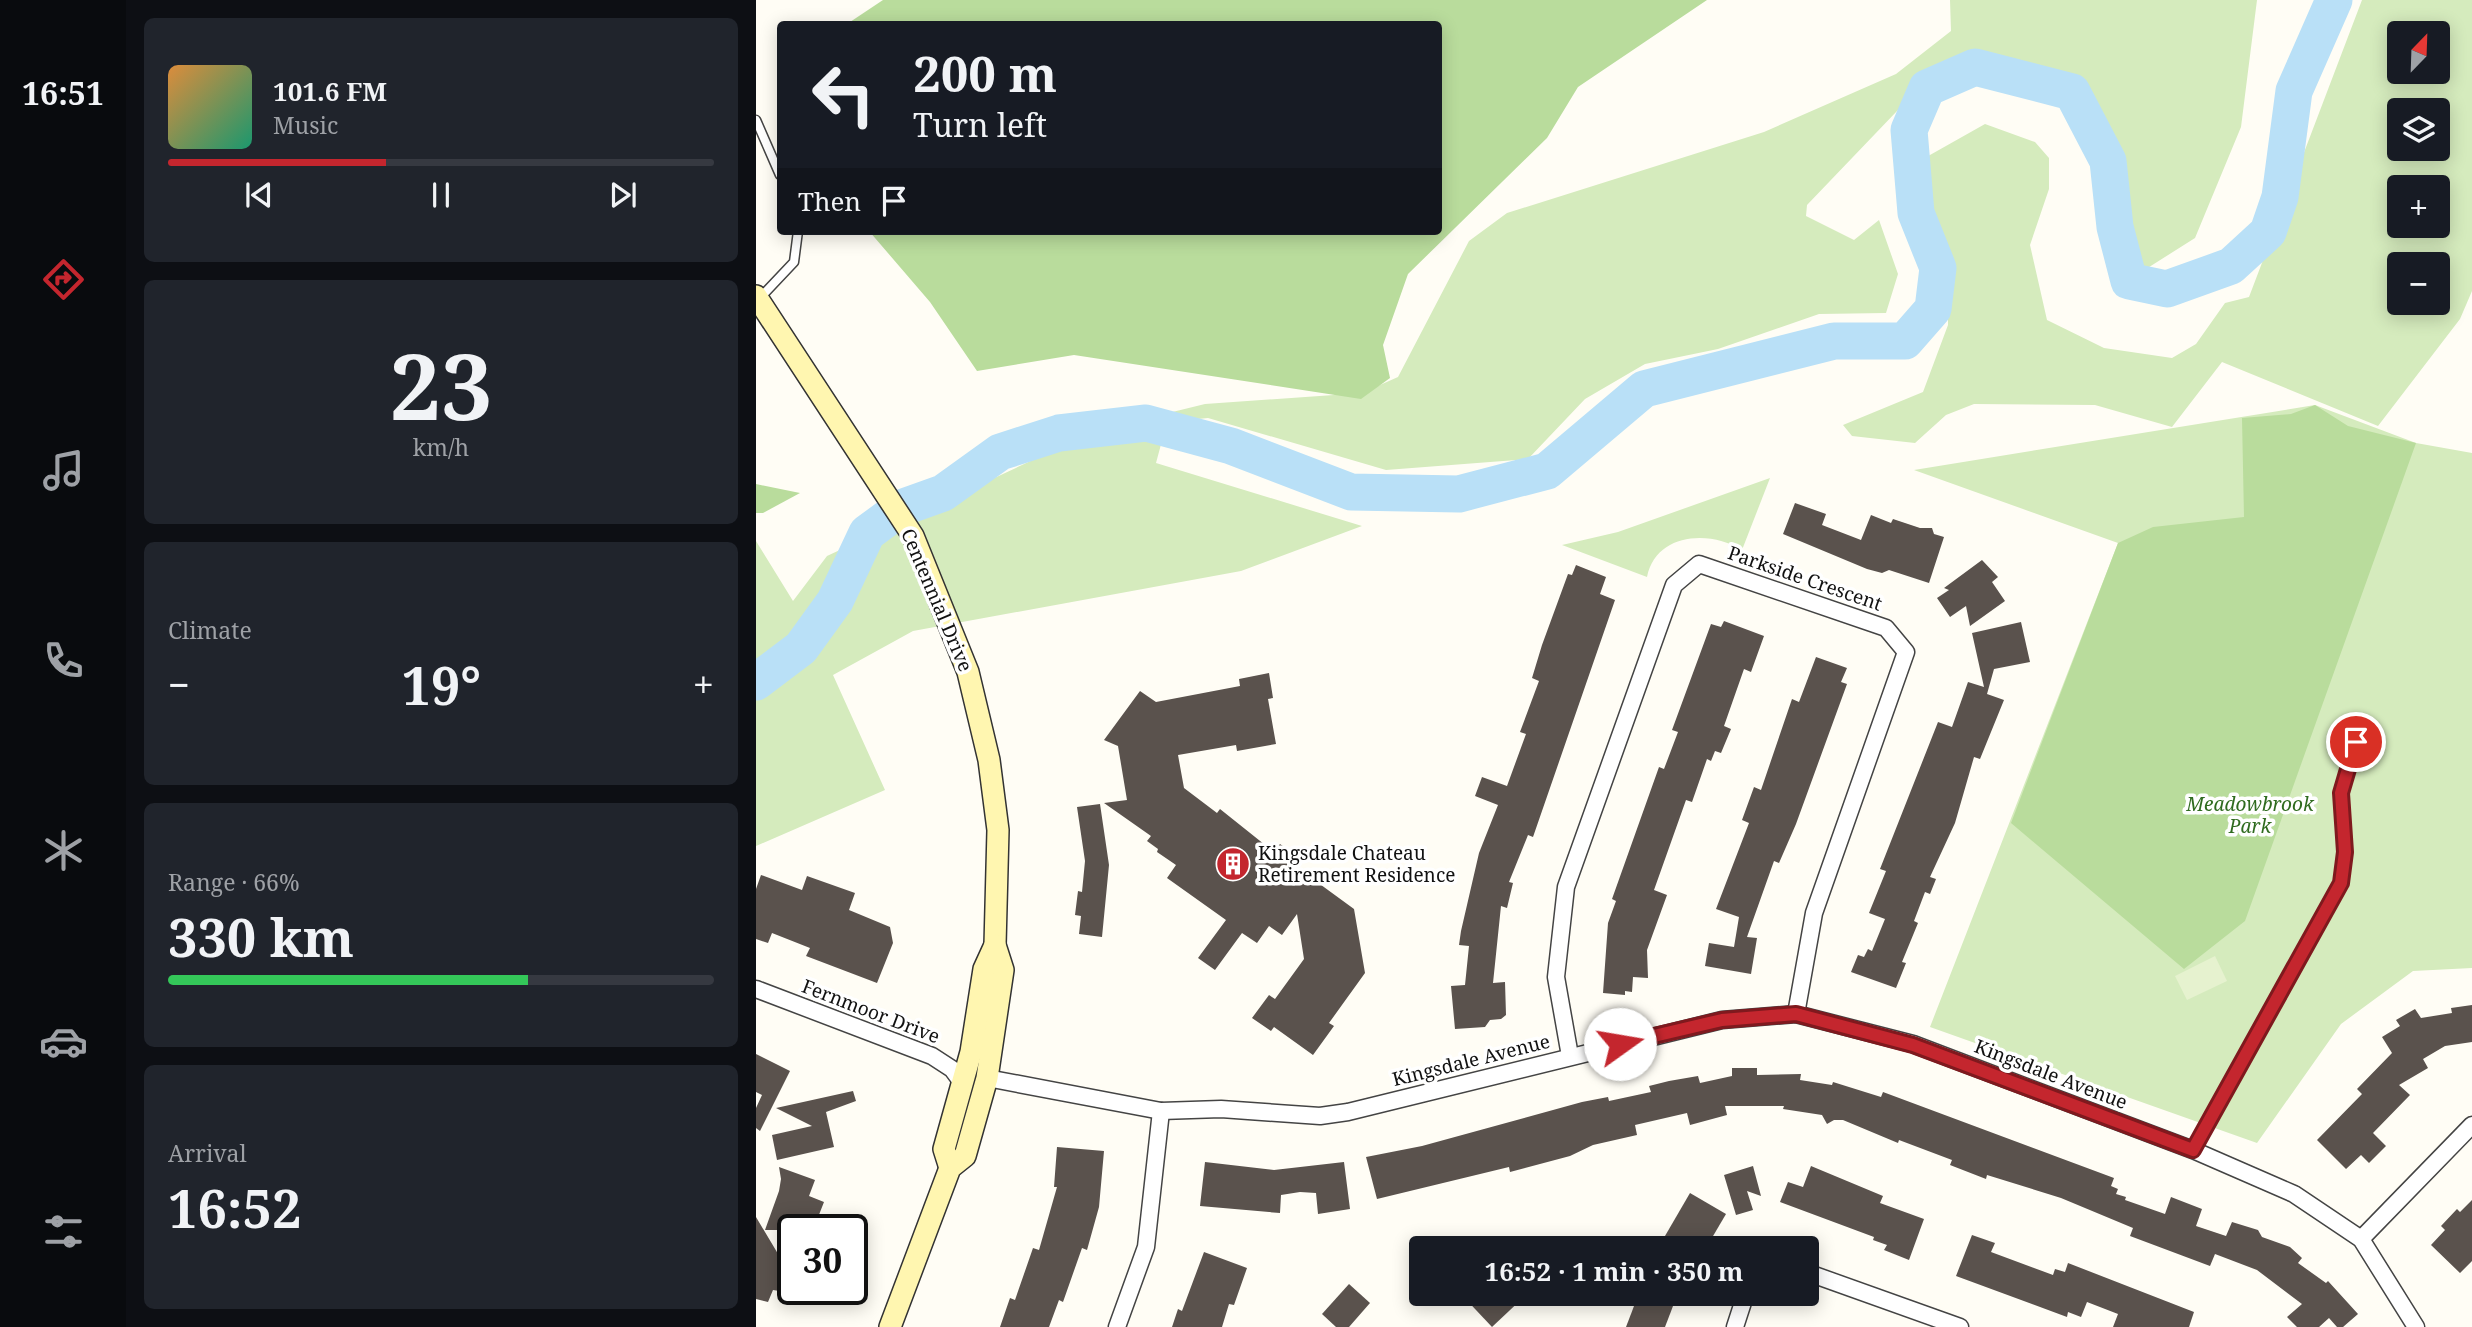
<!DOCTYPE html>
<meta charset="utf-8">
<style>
body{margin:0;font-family:"Noto Serif",serif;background:#20242c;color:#f1f3f6;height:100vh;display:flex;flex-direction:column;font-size:26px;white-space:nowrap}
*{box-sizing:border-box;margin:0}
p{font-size:23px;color:#9ea1a6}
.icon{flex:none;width:38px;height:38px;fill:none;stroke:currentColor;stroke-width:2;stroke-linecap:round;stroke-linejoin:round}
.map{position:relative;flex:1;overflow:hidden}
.details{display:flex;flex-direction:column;gap:18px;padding:18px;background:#0d0f14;width:630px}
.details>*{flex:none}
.guide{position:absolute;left:21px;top:21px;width:665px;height:214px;border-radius:7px;box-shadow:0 4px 18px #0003;background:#171b24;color:#f1f3f6;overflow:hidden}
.needle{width:46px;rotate:23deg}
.fabs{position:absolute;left:1631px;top:21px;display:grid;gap:14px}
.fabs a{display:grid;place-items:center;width:63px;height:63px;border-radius:7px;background:#171b24;box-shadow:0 4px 18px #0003;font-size:35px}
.speed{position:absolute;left:21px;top:1214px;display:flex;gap:14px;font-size:35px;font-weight:700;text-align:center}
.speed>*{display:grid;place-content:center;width:91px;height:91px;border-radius:50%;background:#171b24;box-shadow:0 4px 18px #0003;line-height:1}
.speed .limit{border:4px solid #111;border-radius:10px;background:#fff;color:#111}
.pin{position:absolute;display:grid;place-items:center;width:60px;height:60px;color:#fff;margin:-30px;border:4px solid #fff;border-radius:50%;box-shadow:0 2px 7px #0007}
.me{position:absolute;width:77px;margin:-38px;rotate:77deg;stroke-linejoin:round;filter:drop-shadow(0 0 5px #0008)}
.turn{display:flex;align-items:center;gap:24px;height:147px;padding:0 21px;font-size:32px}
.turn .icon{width:91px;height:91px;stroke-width:2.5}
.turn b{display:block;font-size:49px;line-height:60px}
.then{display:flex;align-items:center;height:66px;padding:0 21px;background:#0003;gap:14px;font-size:26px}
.big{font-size:52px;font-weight:700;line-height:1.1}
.details .tile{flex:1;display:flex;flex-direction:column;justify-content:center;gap:10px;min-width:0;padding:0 24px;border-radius:10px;background:#20242c}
.details .dial{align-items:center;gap:0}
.dial b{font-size:91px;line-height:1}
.song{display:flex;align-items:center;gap:21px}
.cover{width:84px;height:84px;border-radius:10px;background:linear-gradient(135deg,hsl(30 70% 55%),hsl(160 70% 35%))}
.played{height:7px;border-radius:4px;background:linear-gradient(90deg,#c4262e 40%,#363941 40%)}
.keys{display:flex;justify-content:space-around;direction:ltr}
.heat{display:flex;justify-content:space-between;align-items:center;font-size:38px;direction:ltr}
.charge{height:10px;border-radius:5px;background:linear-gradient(90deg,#34c759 66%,#363941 0)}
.trip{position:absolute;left:653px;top:1236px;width:410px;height:70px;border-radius:7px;background:#171b24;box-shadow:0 4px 18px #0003;font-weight:700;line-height:70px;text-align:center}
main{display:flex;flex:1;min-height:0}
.tabs{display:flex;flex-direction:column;width:126px;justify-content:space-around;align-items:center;background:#090b0e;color:#9ea1a6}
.tabs .icon{width:49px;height:49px}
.tabs .active{color:#c4262e}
.tabs b{font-size:32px;color:#f1f3f6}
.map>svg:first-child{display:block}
.green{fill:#d5ebbd;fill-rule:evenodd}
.forest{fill:#b9dc9c}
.pitch{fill:#e6f2cf}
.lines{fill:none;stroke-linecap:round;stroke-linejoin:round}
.river{stroke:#b9e0f7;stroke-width:37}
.building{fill:#5a524d}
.lane-casing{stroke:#444;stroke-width:11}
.street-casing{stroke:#444;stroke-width:19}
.secondary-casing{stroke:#333;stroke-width:24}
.lane{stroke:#fff;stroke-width:8}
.street{stroke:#fff;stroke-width:16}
.secondary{stroke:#fff6b0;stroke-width:21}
.route-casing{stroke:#7f191e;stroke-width:18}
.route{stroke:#c4262e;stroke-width:12}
.labels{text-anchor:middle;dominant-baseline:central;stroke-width:7;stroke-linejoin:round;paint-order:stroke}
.street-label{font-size:19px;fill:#111;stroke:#fff}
.park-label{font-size:19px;font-style:italic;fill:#2f6b1f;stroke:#fff}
.poi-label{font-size:19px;fill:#111;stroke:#fff;text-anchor:start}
</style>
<main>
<nav class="tabs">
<b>16:51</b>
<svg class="icon active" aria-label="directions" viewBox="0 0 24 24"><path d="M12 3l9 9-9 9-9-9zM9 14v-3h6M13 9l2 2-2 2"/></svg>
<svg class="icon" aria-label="music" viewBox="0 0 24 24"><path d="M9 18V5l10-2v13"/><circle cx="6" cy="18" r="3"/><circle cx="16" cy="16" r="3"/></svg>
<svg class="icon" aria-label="phone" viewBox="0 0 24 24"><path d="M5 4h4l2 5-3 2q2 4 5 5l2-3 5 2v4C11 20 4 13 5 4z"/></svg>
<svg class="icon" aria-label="climate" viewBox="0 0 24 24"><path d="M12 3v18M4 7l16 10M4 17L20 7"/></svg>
<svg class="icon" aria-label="car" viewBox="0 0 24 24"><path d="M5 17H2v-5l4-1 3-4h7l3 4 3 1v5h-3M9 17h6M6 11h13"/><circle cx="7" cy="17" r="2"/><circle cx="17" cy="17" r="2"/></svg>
<svg class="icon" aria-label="filters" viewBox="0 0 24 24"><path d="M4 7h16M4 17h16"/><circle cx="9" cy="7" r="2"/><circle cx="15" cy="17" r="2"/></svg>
</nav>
<section class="details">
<div class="tile">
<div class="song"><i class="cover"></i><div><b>101.6 FM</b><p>Music</p></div></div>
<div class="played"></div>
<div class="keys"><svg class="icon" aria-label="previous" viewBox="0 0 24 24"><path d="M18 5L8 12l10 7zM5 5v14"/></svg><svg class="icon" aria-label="pause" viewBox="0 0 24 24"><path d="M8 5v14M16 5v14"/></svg><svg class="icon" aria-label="next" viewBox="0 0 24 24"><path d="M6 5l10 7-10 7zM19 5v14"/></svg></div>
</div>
<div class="tile dial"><b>23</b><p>km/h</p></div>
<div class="tile"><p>Climate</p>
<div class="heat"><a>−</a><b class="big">19°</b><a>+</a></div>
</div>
<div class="tile"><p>Range · 66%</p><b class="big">330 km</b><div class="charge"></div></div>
<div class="tile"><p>Arrival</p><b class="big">16:52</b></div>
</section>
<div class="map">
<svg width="1716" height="1327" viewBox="0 0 1716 1327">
<rect width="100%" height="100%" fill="#fffdf5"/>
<g class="green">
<path d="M1194,0H1501L1485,127L1439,238L1390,269H1367L1353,250L1332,123L1317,95L1265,71L1188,72L1164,87L1051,205L1050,216L1098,240L1123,220L1142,274L1130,313L1063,314L962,349L889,364L829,399L772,459L630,470L452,418L411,422L400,463L606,526L485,571L157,631L77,675L129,790L0,846V541L37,601L71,556L339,431L449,404L606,393L642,377L713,241L751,213L1008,132L1140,74L1195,31Z"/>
<path d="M1606,0H1716V291L1704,319L1622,426L1466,362L1416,427L1339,405L1218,404L1190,415L1159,443L1096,436L1087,425L1167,392L1192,325V283L1171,259L1156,204L1158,164L1229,124L1279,142L1293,158V189L1274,245L1291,320L1348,348L1416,358L1440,344L1469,303L1493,297ZM1682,33V72H1643V33ZM1682,110V149H1643V110ZM1682,187V226H1643V187ZM1682,264V303H1643V264Z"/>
<path d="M1559,405L1660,443L1716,453V968L1657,971L1585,1024L1501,1143L1174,1027L1362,543L1158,470Z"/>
<path d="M1014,478L986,550C955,530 900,532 891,577L806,545L862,532Z"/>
</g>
<g class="forest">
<path d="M127,0H951L822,87L791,138L652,274L627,345L634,378L605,399L318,355L221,371L174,302L113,231H682V24H91Z"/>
<path d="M1559,405L1592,426L1660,443L1489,921L1428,969L1255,823L1362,543L1397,527L1488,517L1486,418L1535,414Z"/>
<path d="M0,484L44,493L7,513H0Z"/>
</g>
<path class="pitch" d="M1459,956L1471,981L1431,1000L1419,976Z"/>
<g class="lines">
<path class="river" d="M0,682L45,648L79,601L111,533L145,508L187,493L244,452L303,433L390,423L475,446L595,492L703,494L791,471L888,389L1078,341H1149L1177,309L1182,268L1160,213L1153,130L1171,88L1219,67L1316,92L1352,161L1359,227L1373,281L1411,289L1475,266L1512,232L1524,197L1538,91L1578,0"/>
</g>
<g class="building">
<path d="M1039,503L1070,514L1066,525L1105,540L1115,515L1135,523L1137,519L1164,528H1176L1178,534L1188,537L1173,583L1133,570L1126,573L1111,569L1027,534Z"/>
<path d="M1226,560L1242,577L1236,582L1249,601L1214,626L1210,606L1194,617L1181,598L1193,590L1188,588Z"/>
<path d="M820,565L850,577L844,594L859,600L777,837L772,835L753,882L757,883L751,908L745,906L737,983L749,982L750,1015L745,1019L734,1020L729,1027L699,1029L695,986L709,985L713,946L703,945L705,931L723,853L742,805L719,796L726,777L751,786L770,734L764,732L783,681L776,678L786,645L812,574L816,575Z"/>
<path d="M968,621L1008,636L995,672L988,669L968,726L975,729L965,753L959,751L955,761L951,759L936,802L930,800L898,890L911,895L891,950L892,978L877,977L876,992L869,991V995L847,993L852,923L860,901L856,899L903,767L908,769L922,732L916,730L955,624L965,627Z"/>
<path d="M1265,622L1274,662L1238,669L1231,694L1248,700L1224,759L1218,757L1199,823L1174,877L1180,879L1174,894L1169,892L1158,921L1162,923L1146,962L1150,963L1140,988L1095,972L1102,955L1108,957L1112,949L1116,951L1129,919L1113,913L1130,871L1124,869L1182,722L1196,727L1212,682L1228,687L1216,633Z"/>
<path d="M1060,657L1091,668L1085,682L1091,684L1040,824L1023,863L1018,861L991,937L1001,938L995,974L949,966L953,943L978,947L983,917L960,909L993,823L986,820L998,787L1005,790L1036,699L1043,702Z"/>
<path d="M513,673L517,698L512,699L520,744L481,751L480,745L422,755L428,788L461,813L464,809L518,852L524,844L540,856L535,863L598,909L609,973L573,1023L578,1026L557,1055L518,1027L515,1031L496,1018L513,995L519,999L548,959L541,914L526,935L513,926L501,943L486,933L459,970L442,958L470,920L411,878L420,865L401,852L402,849L391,841L395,836L348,803L371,800L362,746L348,740L384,691L400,702L484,686L483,679Z"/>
<path d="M344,804L353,865L346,937L323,934L325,916L319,915L322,891L326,892L329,861L321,807Z"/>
<path d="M5,875L46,890L51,876L99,893L93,910L134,927L137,943L121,983L50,956L54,948L16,933L12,943L0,939V889Z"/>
<path d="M1716,1005V1042L1689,1046L1667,1059L1672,1068L1643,1085L1654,1095L1617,1133L1630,1146L1613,1163L1605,1155L1590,1169L1561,1140L1606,1094L1601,1089L1636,1053L1626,1037L1644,1026L1640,1020L1659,1009L1665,1018L1696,1013L1695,1008Z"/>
<path d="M0,1054L34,1071L4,1131L0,1128V1108L6,1095L0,1092Z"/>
<path d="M976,1068H1001V1075L1045,1074L1044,1080L1076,1085L1077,1082L1125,1097L1127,1092L1358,1178L1355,1186L1362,1189L1360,1194L1370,1197L1369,1200L1409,1214L1415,1197L1446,1209L1440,1226L1470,1236L1476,1222L1502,1230L1506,1237L1534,1247L1546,1258L1542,1263L1570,1283L1572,1281L1602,1314L1587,1327H1581L1573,1318L1563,1327H1541L1531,1317L1546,1304L1501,1270L1459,1254L1454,1266L1374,1236L1377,1228L1305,1198L1231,1175L1230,1179L1194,1165L1196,1160L1143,1140L1142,1143L1087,1120H1078L1071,1124L1066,1115L1027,1109L1028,1106H969L971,1115L934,1125L931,1113L879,1125L881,1135L837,1145L814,1156L754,1172L753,1167L621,1199L610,1157L666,1146L826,1102L852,1097L853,1101L895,1092L893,1086L913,1081L942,1076L944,1083L976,1076Z"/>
<path d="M97,1091L100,1101L70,1112L78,1147L21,1160L16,1135L56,1126L20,1108Z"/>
<path d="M301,1147L348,1151L343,1207L331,1250L326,1248L307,1302L303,1300L293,1327H244L254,1298L259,1300L277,1248L283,1250L301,1187H298Z"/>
<path d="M449,1162L518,1170L588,1162L594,1209L562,1214L560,1193L544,1192L525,1195L524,1213L444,1206Z"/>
<path d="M997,1166L1005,1196L991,1191L997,1210L980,1215L968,1175Z"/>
<path d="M1055,1166L1127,1196L1124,1203L1168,1219L1153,1260L1128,1250L1131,1245L1117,1240L1118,1237L1024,1202L1032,1182L1047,1187Z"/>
<path d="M23,1167L59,1180L53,1196L68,1202L57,1230L44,1225L42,1230H9L23,1191L25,1179Z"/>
<path d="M934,1193L970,1214L950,1248H902Z"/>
<path d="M1716,1200V1261L1704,1273L1675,1245L1689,1230L1685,1226L1701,1209L1704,1212Z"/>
<path d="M0,1217L37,1279V1286L30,1292L17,1290L12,1302L0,1299Z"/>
<path d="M1216,1235L1239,1243L1235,1252L1297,1275L1299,1269L1309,1272L1312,1263L1438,1312L1433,1327H1357L1362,1314L1331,1302L1325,1317L1312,1312L1311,1317L1200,1276Z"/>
<path d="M448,1252L491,1268L478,1305L473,1304L466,1327H416L422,1309L426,1311Z"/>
<path d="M593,1284L614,1303L593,1327H580L566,1314Z"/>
<path d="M704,1293H772L736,1327Z"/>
<path d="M883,1293H922L909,1327H870Z"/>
</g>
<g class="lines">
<g class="lane-casing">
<g id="lane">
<path d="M0,120L24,175"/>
<path d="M4,298L38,262L42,231"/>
<path d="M1437,1150L1585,883L1589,852L1585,793L1600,742"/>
</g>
</g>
<g class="street-casing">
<g id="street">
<path d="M0,989L176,1056L196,1069L207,1084"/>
<path d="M814,1056L800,977L810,887L918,585L943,564L1130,628L1150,652L1058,913L1040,1014"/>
<path d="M231,1078L405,1111L465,1109L564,1116L592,1112L966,1020L1040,1014L1157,1044L1437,1150L1538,1194L1605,1239L1660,1327"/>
<path d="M1605,1239L1716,1125"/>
<path d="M1050,1272L1204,1327"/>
<path d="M361,1327L390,1247L405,1111"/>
<path d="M979,1327L990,1293"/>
</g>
</g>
<g class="secondary-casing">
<g id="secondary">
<path d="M0,296L157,536L212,672L233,760L242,830L239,945L247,970L231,1078L209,1156L194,1168L134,1327"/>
<path d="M194,1168L188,1149L215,1052L228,969L239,945"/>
</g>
</g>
<use href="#lane" class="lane"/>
<use href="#street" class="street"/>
<use href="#secondary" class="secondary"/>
</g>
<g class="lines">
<g class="route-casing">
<path id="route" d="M864,1044L966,1020L1040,1014L1157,1045L1437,1150L1585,883L1589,852L1585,793L1600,742"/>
</g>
<use href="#route" class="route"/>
</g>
<defs>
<g id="building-disc" transform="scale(1.75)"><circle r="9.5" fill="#c4262e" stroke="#fff"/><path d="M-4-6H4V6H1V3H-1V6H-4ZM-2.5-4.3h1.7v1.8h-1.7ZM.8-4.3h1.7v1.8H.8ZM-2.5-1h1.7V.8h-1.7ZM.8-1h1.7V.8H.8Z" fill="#fff"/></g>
</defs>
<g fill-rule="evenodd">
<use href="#building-disc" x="477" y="864"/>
</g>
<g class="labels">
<g class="street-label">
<text transform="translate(1049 578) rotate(19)">Parkside Crescent</text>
<text transform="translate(181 600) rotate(67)">Centennial Drive</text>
<text transform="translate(115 1011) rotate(21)">Fernmoor Drive</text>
<text transform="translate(715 1060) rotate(-14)">Kingsdale Avenue</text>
<text transform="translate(1295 1074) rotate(21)">Kingsdale Avenue</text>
</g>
<g class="park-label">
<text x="1494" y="804">Meadowbrook<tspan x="1494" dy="22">Park</tspan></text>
</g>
<g class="poi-label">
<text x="502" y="853">Kingsdale Chateau<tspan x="502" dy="22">Retirement Residence</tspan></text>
</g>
</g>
</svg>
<div class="fabs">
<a><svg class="needle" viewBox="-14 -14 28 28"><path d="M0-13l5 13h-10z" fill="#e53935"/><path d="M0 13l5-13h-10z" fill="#9ea1a6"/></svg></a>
<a><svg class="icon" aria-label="layers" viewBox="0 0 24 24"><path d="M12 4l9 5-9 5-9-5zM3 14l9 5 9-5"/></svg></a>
<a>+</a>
<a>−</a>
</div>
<div class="speed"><div class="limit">30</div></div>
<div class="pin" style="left:1600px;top:742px;background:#d93025"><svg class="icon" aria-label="arrive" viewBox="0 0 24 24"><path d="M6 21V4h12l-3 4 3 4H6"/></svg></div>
<svg class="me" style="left:864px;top:1044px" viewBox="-20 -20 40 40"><circle r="19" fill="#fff"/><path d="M0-13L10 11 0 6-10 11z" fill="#c4262e"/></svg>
<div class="trip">16:52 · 1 min · 350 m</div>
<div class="guide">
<div class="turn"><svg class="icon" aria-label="left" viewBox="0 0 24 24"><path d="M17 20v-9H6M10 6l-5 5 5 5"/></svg><div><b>200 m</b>Turn left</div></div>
<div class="then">Then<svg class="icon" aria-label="arrive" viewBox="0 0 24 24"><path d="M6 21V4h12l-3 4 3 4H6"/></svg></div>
</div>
</div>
</main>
